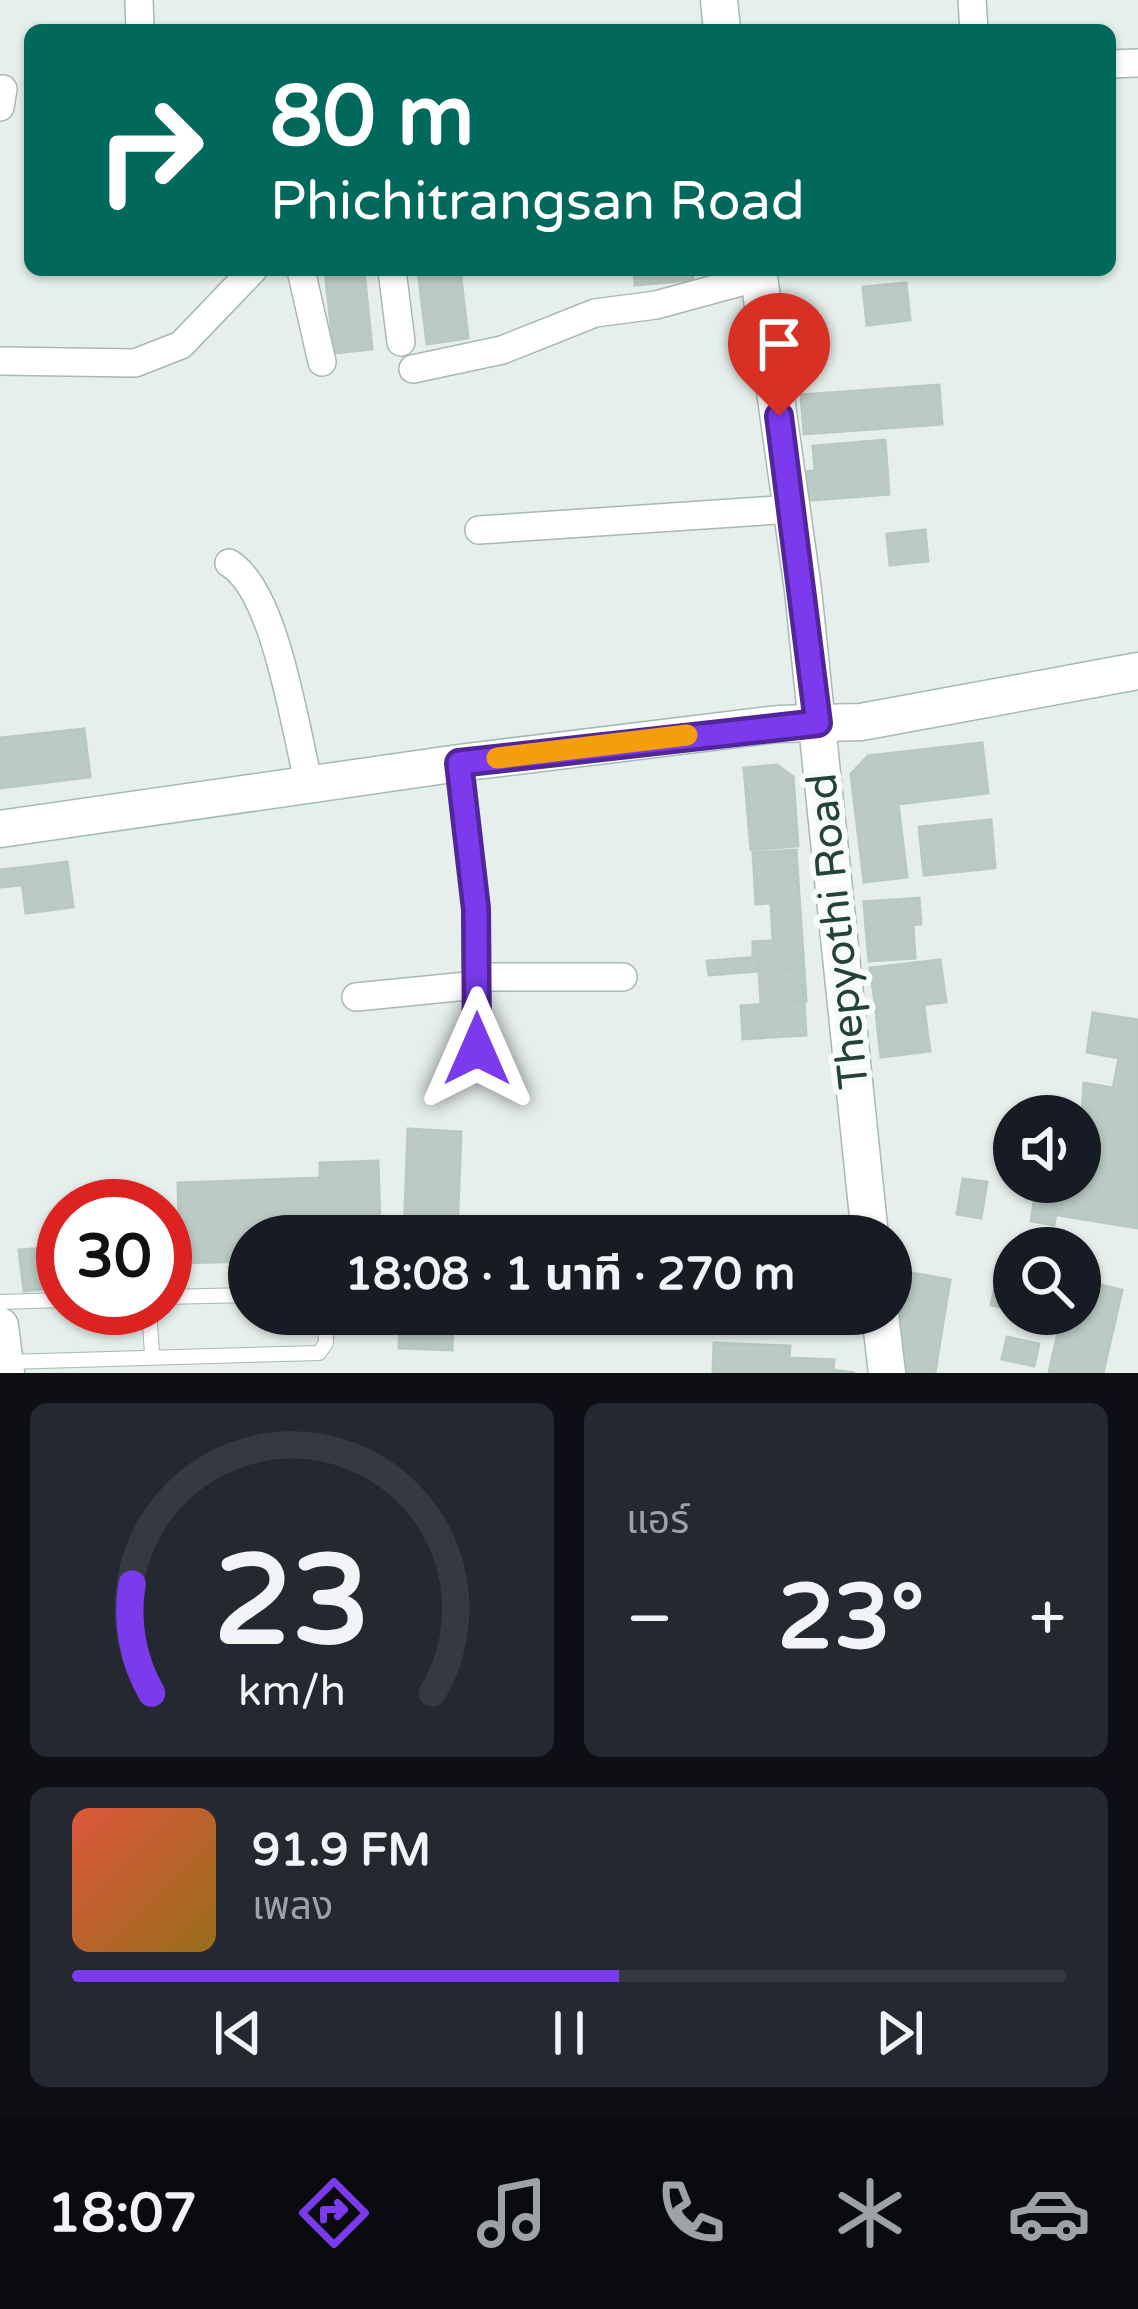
<!DOCTYPE html>
<html lang="th">
<meta charset="utf-8">
<style>
body{margin:0;font-family:"Varela Round","Noto Sans Thai",sans-serif;background:#242831;color:#f1f3f6;height:100vh;display:flex;flex-direction:column;font-size:45px;white-space:nowrap}
*{box-sizing:border-box;margin:0}
p{font-size:39px;color:#9ea1a6}
.icon{flex:none;width:66px;height:66px;fill:none;stroke:currentColor;stroke-width:2;stroke-linecap:round;stroke-linejoin:round}
.map{position:relative;height:1373px;overflow:hidden}
.side{display:flex;flex-direction:column;gap:30px;padding:30px;background:#0d0f14;flex:1}
.side>*{flex:none}
.banner{position:absolute;left:24px;top:24px;width:1092px;height:252px;border-radius:18px;box-shadow:0 3px 9px #0004;background:#00695c;color:#fff;overflow:hidden}
.buttons{position:absolute;left:993px;top:1095px;display:grid;gap:24px}
.buttons a{display:grid;place-items:center;width:108px;height:108px;border-radius:50%;background:#171b24;box-shadow:0 3px 9px #0004;font-size:60px}
.speed{position:absolute;left:36px;top:1179px;display:flex;gap:24px;font-size:60px;font-weight:700;text-align:center}
.speed>*{display:grid;place-content:center;width:156px;height:156px;border-radius:50%;background:#171b24;box-shadow:0 3px 9px #0004;line-height:1}
.speed .limit{border:18px solid #d22;background:#fff;color:#111}
.pin{position:absolute;display:grid;place-items:center;width:102px;height:102px;color:#fff;margin:-123px -51px;border-radius:50% 50% 50% 0;rotate:-45deg;box-shadow:0 0 12px #0007}
.pin .icon{rotate:45deg}
.me{position:absolute;width:132px;margin:-66px;rotate:0deg;stroke-linejoin:round;filter:drop-shadow(0 0 9px #0008)}
.turn{display:flex;align-items:center;gap:42px;height:252px;padding:0 48px;font-size:54px}
.turn .icon{width:156px;height:156px;stroke-width:2.5}
.turn b{display:block;font-size:84px;line-height:102px}
.big{font-size:90px;font-weight:700;line-height:1.1}
.side .card{flex:1;display:flex;flex-direction:column;justify-content:center;gap:18px;min-width:0;padding:0 42px;border-radius:18px;background:#242831}
.side .dial{align-items:center;gap:0}
.dial svg{height:312px;overflow:visible;fill:none;stroke:#363941;stroke-width:7;stroke-linecap:round;text-anchor:middle}
.dial text{fill:#f1f3f6;stroke:none}
.song{display:flex;align-items:center;gap:36px}
.cover{width:144px;height:144px;border-radius:18px;background:linear-gradient(135deg,hsl(10 70% 55%),hsl(40 70% 35%))}
.played{height:12px;border-radius:6px;background:linear-gradient(90deg,#7c3aed 55%,#363941 55%)}
.keys{display:flex;justify-content:space-around;direction:ltr}
.heat{display:flex;justify-content:space-between;align-items:center;font-size:66px;direction:ltr}
.side .tiles{flex:1;display:grid;gap:30px;grid-template-columns:1fr 1fr}
.card:last-child{grid-column:span 2}
.trip{position:absolute;left:228px;top:1215px;width:684px;height:120px;border-radius:60px;background:#171b24;box-shadow:0 3px 9px #0004;font-weight:700;line-height:120px;text-align:center}
.tab-bar{display:flex;height:192px;justify-content:space-around;align-items:center;background:#090b0e;color:#9ea1a6}
.tab-bar .icon{width:84px;height:84px}
.tab-bar .active{color:#7c3aed}
.tab-bar b{font-size:54px;color:#f1f3f6}
.map>svg:first-child{display:block}
.building{fill:#bbcac4;stroke:#b8c9c2;stroke-width:3}
.lines{fill:none;stroke-linecap:round;stroke-linejoin:round}
.lane-casing{stroke:#a8b8b2;stroke-width:16}
.street-casing{stroke:#a8b8b2;stroke-width:30}
.secondary-casing{stroke:#a4bbb3;stroke-width:39}
.lane{stroke:#fff;stroke-width:14}
.street{stroke:#fff;stroke-width:27}
.secondary{stroke:#fff;stroke-width:36}
.route-casing{stroke:#51269a;stroke-width:30}
.route{stroke:#7c3aed;stroke-width:21}
.slow{stroke:#f59e0b;stroke-width:21}
.labels{text-anchor:middle;dominant-baseline:central;stroke-width:12;stroke-linejoin:round;paint-order:stroke}
.street-label{font-size:42px;fill:#24423a;stroke:#f7fbf9}
</style>
<div class="map">
<svg width="1138" height="1373" viewBox="0 0 1138 1373">
<rect width="100%" height="100%" fill="#e6efeb"/>
<g class="building">
<path d="M325,270H364L372,349L334,353Z"/>
<path d="M418,270H460L468,338L427,344Z"/>
<path d="M634,270H692L693,280L635,285Z"/>
<path d="M906,283L910,320L867,325L863,287Z"/>
<path d="M939,385L942,424L804,434L801,395Z"/>
<path d="M885,440L889,494L801,501L799,472L815,471L813,446Z"/>
<path d="M925,530L928,561L890,565L887,534Z"/>
<path d="M84,729L90,777L0,788V738Z"/>
<path d="M982,743L988,793L898,804L907,877L864,882L851,774L868,756Z"/>
<path d="M777,765L793,777L798,846L751,850L744,768Z"/>
<path d="M991,820L995,868L924,875L919,827Z"/>
<path d="M796,850L802,939L773,941L771,903L756,904L753,853Z"/>
<path d="M67,862L73,907L26,913L20,868Z"/>
<path d="M20,868L22,885L0,887V870Z"/>
<path d="M919,898L921,924L866,928L864,902Z"/>
<path d="M913,925L915,958L869,961L866,928Z"/>
<path d="M802,939L803,954L753,958V942Z"/>
<path d="M803,954L804,969L759,971L758,957Z"/>
<path d="M758,957L759,971L709,975L707,961Z"/>
<path d="M940,960L946,1002L876,1010L870,968Z"/>
<path d="M804,969L806,1001L761,1004L759,971Z"/>
<path d="M804,1002L806,1035L743,1039L741,1006Z"/>
<path d="M924,1005L926,1024L878,1030L876,1010Z"/>
<path d="M1093,1013L1138,1020V1228L1058,1215L1064,1182L1094,1179L1098,1153L1080,1150L1084,1083L1113,1088L1119,1058L1087,1052Z"/>
<path d="M926,1024L930,1051L881,1057L878,1030Z"/>
<path d="M408,1129L461,1132L457,1236H404Z"/>
<path d="M378,1161L380,1226L371,1227L372,1236H249V1261L180,1263L178,1183L320,1178V1163Z"/>
<path d="M963,1179L987,1182L981,1218L957,1214Z"/>
<path d="M1037,1182H1061L1054,1225L1031,1221Z"/>
<path d="M63,1247V1287L24,1291L19,1250Z"/>
<path d="M1001,1259L1014,1262L1008,1309L991,1305Z"/>
<path d="M891,1269L950,1280L939,1347L894,1344Z"/>
<path d="M1080,1280L1122,1290L1103,1373H1049L1062,1314H1080Z"/>
<path d="M400,1314H453L452,1350L399,1348Z"/>
<path d="M1007,1337L1039,1344L1034,1366L1002,1359Z"/>
<path d="M714,1343L790,1346L789,1358L834,1360L833,1370L855,1373H713Z"/>
<path d="M894,1344L939,1347L935,1373H896Z"/>
</g>
<g class="lines">
<g class="lane-casing">
<g id="lane">
<path d="M165,1297L249,1295"/>
<path d="M0,1302L63,1300"/>
<path d="M149,1308L152,1354"/>
<path d="M6,1362L319,1353L326,1343L325,1314"/>
</g>
</g>
<g class="street-casing">
<g id="street">
<path d="M139,0L140,30"/>
<path d="M972,0L974,30"/>
<path d="M1110,64L1138,63"/>
<path d="M0,107L3,89"/>
<path d="M301,270L322,362"/>
<path d="M392,270L401,342"/>
<path d="M0,361L135,363L181,345L253,270"/>
<path d="M413,369L502,350L595,313L656,305L759,277"/>
<path d="M479,530L792,509"/>
<path d="M229,563C276,591 295,730 309,784"/>
<path d="M459,763L476,909L477,1049"/>
<path d="M477,977H623"/>
<path d="M356,997L477,985"/>
</g>
</g>
<g class="secondary-casing">
<g id="secondary">
<path d="M719,0L722,30"/>
<path d="M758,270L803,590L870,1236"/>
<path d="M0,829L459,763L778,724L861,722L1138,671"/>
<path d="M880,1314L887,1373"/>
<path d="M0,1326L6,1373"/>
</g>
</g>
<use href="#lane" class="lane"/>
<use href="#street" class="street"/>
<use href="#secondary" class="secondary"/>
</g>
<g class="lines">
<g class="route-casing">
<path id="route" d="M477,1049L476,909L459,763L818,723L779,416"/>
</g>
<use href="#route" class="route"/>
<path class="slow" d="M497,758L687,735"/>
</g>
<g class="labels">
<g class="street-label">
<text transform="translate(838 931) rotate(-96)">Thepyothi Road</text>
</g>
</g>
</svg>
<div class="buttons">
<a><svg class="icon" aria-label="sound" viewBox="0 0 24 24"><path d="M4 9h4l5-4v14l-5-4H4zM17 9q2 3 0 6"/></svg></a>
<a><svg class="icon" aria-label="search" viewBox="0 0 24 24"><circle cx="10" cy="10" r="6"/><path d="M15 15l6 6"/></svg></a>
</div>
<div class="speed"><div class="limit">30</div></div>
<div class="pin" style="left:779px;top:416px;background:#d93025"><svg class="icon" aria-label="arrive" viewBox="0 0 24 24"><path d="M6 21V4h12l-3 4 3 4H6"/></svg></div>
<svg class="me" style="left:477px;top:1049px" viewBox="-20 -20 40 40"><path d="M0-17L14 15 0 8-14 15z" fill="#7c3aed" stroke="#fff" stroke-width="4"/></svg>
<div class="trip">18:08 · 1 นาที · 270 m</div>
<div class="banner">
<div class="turn"><svg class="icon" aria-label="right" viewBox="0 0 24 24"><path d="M7 20v-9h11M14 6l5 5-5 5"/></svg><div><b>80 m</b>Phichitrangsan Road</div></div>
</div>
</div>
<section class="side">
<div class="tiles">
<div class="card dial"><svg viewBox="0 0 100 80">
<path d="M14 69A42 42 0 1 1 86 69"/>
<path d="M14 69A42 42 0 0 1 9 41" stroke="#7c3aed"/>
<text x="50" y="56" font-size="32" font-weight="700">23</text>
<text x="50" y="72" font-size="11">km/h</text>
</svg></div>
<div class="card"><p>แอร์</p>
<div class="heat"><a>−</a><b class="big">23°</b><a>+</a></div>
</div>
<div class="card">
<div class="song"><i class="cover"></i><div><b>91.9 FM</b><p>เพลง</p></div></div>
<div class="played"></div>
<div class="keys"><svg class="icon" aria-label="previous" viewBox="0 0 24 24"><path d="M18 5L8 12l10 7zM5 5v14"/></svg><svg class="icon" aria-label="pause" viewBox="0 0 24 24"><path d="M8 5v14M16 5v14"/></svg><svg class="icon" aria-label="next" viewBox="0 0 24 24"><path d="M6 5l10 7-10 7zM19 5v14"/></svg></div>
</div>
</div>
</section>
<nav class="tab-bar">
<b>18:07</b>
<svg class="icon active" aria-label="directions" viewBox="0 0 24 24"><path d="M12 3l9 9-9 9-9-9zM9 14v-3h6M13 9l2 2-2 2"/></svg>
<svg class="icon" aria-label="music" viewBox="0 0 24 24"><path d="M9 18V5l10-2v13"/><circle cx="6" cy="18" r="3"/><circle cx="16" cy="16" r="3"/></svg>
<svg class="icon" aria-label="phone" viewBox="0 0 24 24"><path d="M5 4h4l2 5-3 2q2 4 5 5l2-3 5 2v4C11 20 4 13 5 4z"/></svg>
<svg class="icon" aria-label="climate" viewBox="0 0 24 24"><path d="M12 3v18M4 7l16 10M4 17L20 7"/></svg>
<svg class="icon" aria-label="car" viewBox="0 0 24 24"><path d="M5 17H2v-5l4-1 3-4h7l3 4 3 1v5h-3M9 17h6M6 11h13"/><circle cx="7" cy="17" r="2"/><circle cx="17" cy="17" r="2"/></svg>
</nav>
